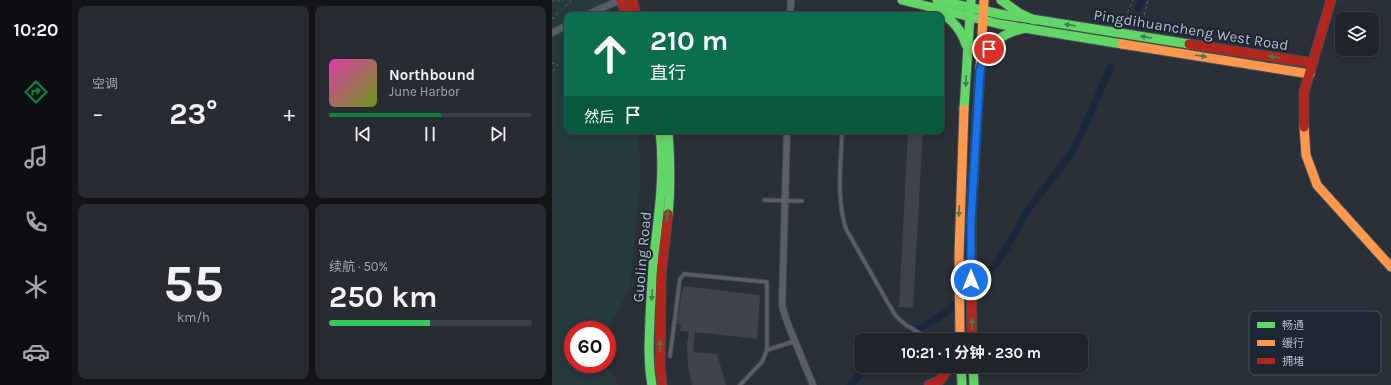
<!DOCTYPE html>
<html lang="zh">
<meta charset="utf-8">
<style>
body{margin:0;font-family:Karla,"Noto Sans SC",sans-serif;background:#282c32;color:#f1f3f6;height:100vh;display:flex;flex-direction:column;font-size:15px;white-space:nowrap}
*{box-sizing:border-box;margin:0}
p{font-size:13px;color:#a2a4a8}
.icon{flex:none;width:22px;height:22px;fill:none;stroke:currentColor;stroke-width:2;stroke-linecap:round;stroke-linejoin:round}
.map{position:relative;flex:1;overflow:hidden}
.drawer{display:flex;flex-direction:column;gap:6px;padding:6px;background:#121417;width:480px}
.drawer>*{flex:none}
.hud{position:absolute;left:12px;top:12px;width:380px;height:122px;border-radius:8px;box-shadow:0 2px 10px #0003,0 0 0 1px #3d4147;background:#0b6e4f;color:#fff;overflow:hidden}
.fabs{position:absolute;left:783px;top:12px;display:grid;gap:8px}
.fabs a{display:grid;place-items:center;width:44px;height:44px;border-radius:8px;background:#20242a;box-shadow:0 2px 10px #0003,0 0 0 1px #3d4147;font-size:20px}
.speed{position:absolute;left:12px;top:321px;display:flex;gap:8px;font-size:20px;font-weight:700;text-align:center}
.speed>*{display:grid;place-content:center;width:52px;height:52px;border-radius:50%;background:#20242a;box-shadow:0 2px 10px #0003,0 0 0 1px #3d4147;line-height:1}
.speed .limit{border:6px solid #d22;background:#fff;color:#111}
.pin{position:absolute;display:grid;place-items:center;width:34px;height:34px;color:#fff;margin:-17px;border:2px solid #fff;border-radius:50%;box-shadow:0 1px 4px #0007}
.me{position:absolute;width:44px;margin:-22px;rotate:0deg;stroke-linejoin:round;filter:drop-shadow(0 0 3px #0008)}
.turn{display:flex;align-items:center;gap:14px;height:84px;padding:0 20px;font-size:18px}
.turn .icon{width:52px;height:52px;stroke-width:2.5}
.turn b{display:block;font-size:28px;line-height:34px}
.then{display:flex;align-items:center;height:38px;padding:0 20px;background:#0003;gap:8px;font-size:15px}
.big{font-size:30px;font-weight:700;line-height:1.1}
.drawer .widget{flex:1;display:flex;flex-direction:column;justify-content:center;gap:6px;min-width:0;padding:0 14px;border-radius:8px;background:#282c32}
.drawer .dial{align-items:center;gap:0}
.dial b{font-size:52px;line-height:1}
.song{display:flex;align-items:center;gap:12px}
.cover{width:48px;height:48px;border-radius:6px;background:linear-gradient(135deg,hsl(320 70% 55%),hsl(80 70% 35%))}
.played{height:4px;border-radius:2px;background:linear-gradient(90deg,#0b8043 55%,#3d4147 55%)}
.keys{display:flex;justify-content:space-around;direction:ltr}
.heat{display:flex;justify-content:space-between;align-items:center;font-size:22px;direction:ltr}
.charge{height:6px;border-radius:3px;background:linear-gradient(90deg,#34c759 50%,#3d4147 0)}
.drawer .tiles{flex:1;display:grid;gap:6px;grid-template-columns:repeat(2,1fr)}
.trip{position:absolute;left:302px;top:333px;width:234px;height:40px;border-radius:8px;background:#20242a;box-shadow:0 2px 10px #0003,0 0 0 1px #3d4147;font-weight:700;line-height:40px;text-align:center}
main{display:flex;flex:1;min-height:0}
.tab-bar{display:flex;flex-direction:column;width:72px;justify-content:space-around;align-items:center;background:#0d0e11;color:#a2a4a8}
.tab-bar .icon{width:28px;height:28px}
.tab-bar .on{color:#0b8043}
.tab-bar b{font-size:18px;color:#f1f3f6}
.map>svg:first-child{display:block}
.green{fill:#273a3e}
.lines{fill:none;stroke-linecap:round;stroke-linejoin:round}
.canal{stroke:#19273c;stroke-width:7}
.building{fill:#3f444c}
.lane-casing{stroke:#484c55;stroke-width:5}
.street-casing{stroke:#484c55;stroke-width:8}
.fast-casing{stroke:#484c55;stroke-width:11}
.slow-casing{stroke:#484c55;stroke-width:11}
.jam-casing{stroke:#484c55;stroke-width:11}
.path{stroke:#5c6268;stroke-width:1;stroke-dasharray:3 3;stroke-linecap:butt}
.lane{stroke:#5a5e66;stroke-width:3}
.street{stroke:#5a5e66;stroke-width:6}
.fast{stroke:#63d668;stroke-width:9}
.slow{stroke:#ff974d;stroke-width:9}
.jam{stroke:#b3261e;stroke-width:9}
.oneway{fill:#407e4e}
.route-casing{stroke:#114b97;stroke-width:10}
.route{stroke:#1a73e8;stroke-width:7}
.labels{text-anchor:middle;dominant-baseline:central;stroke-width:4;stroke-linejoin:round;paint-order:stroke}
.street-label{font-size:15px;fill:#b4bcc9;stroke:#1d2633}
.key{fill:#1d2633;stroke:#4a5360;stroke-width:1}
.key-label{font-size:11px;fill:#b4bcc9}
</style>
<main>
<nav class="tab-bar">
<b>10:20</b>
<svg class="icon on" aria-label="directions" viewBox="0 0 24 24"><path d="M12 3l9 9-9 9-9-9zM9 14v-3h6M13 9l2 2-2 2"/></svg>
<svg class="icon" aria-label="music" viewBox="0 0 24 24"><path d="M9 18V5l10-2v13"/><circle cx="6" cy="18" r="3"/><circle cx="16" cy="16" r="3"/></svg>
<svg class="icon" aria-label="phone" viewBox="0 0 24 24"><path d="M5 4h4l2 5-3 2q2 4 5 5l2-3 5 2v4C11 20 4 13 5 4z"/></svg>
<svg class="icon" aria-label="climate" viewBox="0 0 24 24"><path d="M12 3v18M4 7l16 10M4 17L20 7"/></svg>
<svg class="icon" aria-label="car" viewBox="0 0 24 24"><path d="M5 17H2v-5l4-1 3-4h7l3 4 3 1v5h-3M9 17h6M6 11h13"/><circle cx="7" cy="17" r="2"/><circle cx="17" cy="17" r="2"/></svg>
</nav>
<section class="drawer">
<div class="tiles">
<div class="widget"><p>空调</p>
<div class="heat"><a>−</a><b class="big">23°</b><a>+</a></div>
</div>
<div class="widget">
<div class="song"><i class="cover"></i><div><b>Northbound</b><p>June Harbor</p></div></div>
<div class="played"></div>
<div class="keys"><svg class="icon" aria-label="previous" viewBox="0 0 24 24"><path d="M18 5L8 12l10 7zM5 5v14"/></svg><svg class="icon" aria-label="pause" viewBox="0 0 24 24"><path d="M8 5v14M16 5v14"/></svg><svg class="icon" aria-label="next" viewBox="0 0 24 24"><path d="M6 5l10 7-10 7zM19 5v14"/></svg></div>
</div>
<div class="widget dial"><b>55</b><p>km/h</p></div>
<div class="widget"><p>续航 · 50%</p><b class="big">250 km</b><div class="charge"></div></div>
</div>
</section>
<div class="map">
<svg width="839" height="385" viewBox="0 0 839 385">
<rect width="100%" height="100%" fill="#2a3038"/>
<path class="green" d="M0,0H58L61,15H15V131H86L89,173L78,288L55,331V330H21V364H53L67,385H0Z"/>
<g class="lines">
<g class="canal">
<path d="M586,8L590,0"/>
<path d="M346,340L374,325L393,313L430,278L446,261L458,242L475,211L518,155L526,140L559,67"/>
<path d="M299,385L314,366"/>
</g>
</g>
<g class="building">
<path d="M356,131H371L361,308L347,307Z"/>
<path d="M132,286L208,295L205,339L143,332L141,352L165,354L174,385H140L136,365L135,344L137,332L128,331L129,324H125L129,296Z"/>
</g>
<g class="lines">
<g class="lane-casing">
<g id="lane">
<path d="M290,131C289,162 284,199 294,229L336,303L344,316L354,325L374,337L390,339L407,338"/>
<path d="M212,200L250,201"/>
<path d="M215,350L243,341"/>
<path d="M118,356L128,279L132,274L215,282V350L210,362L188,385"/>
</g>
</g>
<g class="street-casing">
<g id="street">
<path d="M34,15L68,0"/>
<path d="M238,15L239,0"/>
<path d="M0,33L15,25"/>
<path d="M235,131L230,306L237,327L261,385"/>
</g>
</g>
<g class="fast-casing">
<g id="fast">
<path d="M350,0L447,24L570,44"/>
<path d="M385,0L448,14L637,44"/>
<path d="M449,0L467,13L482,20"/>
<path d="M377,7C395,15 408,25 414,45"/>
<path d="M431,61C439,41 452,33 473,28"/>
<path d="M412,109L419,0"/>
<path d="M116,214C119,186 118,159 116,131"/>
<path d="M409,366L410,385"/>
<path d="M421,366L422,385"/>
<path d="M100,385C96,363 97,341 98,318C99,297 100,276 102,255C107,213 113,173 108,131"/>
</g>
</g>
<g class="slow-casing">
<g id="slow">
<path d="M570,44L758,74"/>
<path d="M427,87L432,0"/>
<path d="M752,127L754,155L765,185L839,267"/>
<path d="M408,340L407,255L412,109"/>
</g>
</g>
<g class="jam-casing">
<g id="jam">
<path d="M69,0L75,15"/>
<path d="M80,0L84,15"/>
<path d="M637,44L761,63"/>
<path d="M752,127V92L779,0"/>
<path d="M420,340L419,220L427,87"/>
<path d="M110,385L108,368L109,275L116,214"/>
<path d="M377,385L388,380L399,366"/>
</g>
</g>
<g class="path">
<path d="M1,0V2L12,0"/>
<path d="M573,18L581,0"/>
<path d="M0,19L20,0"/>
<path d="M591,21L596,0"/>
<path d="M0,63L6,64L0,73"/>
</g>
<use href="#lane" class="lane"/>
<use href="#street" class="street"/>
<use href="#fast" class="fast"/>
<use href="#slow" class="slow"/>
<use href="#jam" class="jam"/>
</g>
<defs><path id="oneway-solid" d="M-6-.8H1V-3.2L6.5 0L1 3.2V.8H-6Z"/></defs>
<g class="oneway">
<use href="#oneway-solid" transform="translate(518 25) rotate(-171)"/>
<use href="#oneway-solid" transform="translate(594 37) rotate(-171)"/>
<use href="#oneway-solid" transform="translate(649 56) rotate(9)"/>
<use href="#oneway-solid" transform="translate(722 57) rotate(-171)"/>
<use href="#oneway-solid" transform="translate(414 81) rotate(93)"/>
<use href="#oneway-solid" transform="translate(407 211) rotate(93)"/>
<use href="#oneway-solid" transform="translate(115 216) rotate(-84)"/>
<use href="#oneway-solid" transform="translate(100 295) rotate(94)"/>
<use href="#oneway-solid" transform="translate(420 324) rotate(-91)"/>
<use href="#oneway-solid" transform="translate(108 346) rotate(-89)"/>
</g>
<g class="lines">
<g class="route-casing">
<path id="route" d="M419,280V220L428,71L431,59L437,49"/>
</g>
<use href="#route" class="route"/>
</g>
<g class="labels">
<g class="street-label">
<text transform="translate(639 30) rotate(9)">Pingdihuancheng West Road</text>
<text transform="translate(90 257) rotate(-85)">Guoling Road</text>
</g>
</g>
<rect x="697" y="311" width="132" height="64" rx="6" class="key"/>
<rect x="705" y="322" width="18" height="6" fill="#63d668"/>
<rect x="705" y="340" width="18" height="6" fill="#ff974d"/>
<rect x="705" y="358" width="18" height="6" fill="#b3261e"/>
<g class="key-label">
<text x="730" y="329">畅通</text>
<text x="730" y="347">缓行</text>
<text x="730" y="365">拥堵</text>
</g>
</svg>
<div class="fabs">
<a><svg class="icon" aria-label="layers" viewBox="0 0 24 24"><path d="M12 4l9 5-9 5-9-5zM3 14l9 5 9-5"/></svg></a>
</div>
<div class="speed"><div class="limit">60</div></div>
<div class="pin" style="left:437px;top:49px;background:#d93025"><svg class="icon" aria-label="arrive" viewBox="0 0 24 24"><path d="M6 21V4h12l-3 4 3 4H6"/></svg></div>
<svg class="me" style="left:419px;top:280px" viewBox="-20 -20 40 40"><circle r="17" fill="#1a73e8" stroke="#fff" stroke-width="3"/><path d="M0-11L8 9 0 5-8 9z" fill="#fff"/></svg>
<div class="trip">10:21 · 1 分钟 · 230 m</div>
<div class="hud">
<div class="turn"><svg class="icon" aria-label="ahead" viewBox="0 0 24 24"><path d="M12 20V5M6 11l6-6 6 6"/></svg><div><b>210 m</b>直行</div></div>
<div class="then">然后<svg class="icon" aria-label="arrive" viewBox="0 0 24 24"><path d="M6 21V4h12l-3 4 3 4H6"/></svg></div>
</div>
</div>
</main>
